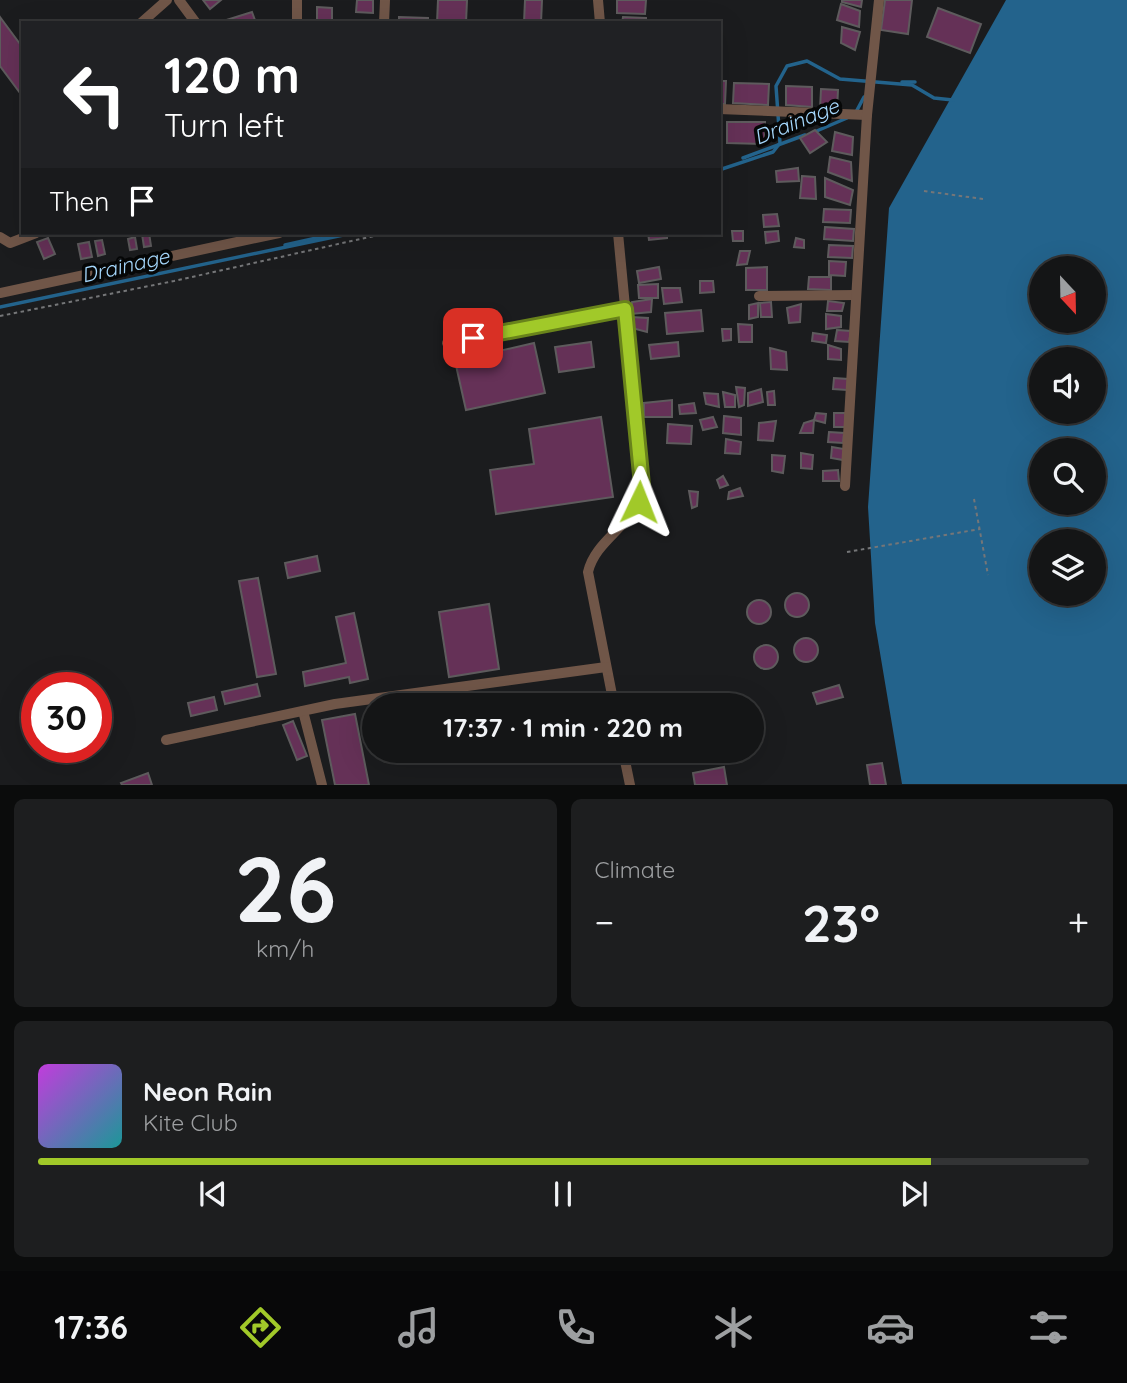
<!DOCTYPE html>
<meta charset="utf-8">
<style>
body{margin:0;font-family:Quicksand,sans-serif;background:#1d1e1f;color:#f1f3f6;height:100vh;display:flex;flex-direction:column;font-size:26px;white-space:nowrap}
*{box-sizing:border-box;margin:0}
p{font-size:23px;color:#9d9fa1}
.icon{flex:none;width:38px;height:38px;fill:none;stroke:currentColor;stroke-width:2;stroke-linecap:round;stroke-linejoin:round}
.map{position:relative;height:785px;overflow:hidden}
.panel{display:flex;flex-direction:column;gap:14px;padding:14px;background:#0b0c0c;flex:1}
.panel>*{flex:none}
.guide{position:absolute;left:21px;top:21px;width:700px;height:214px;border-radius:0px;box-shadow:0 7px 28px #0002,0 0 0 2px #333435;background:#202124;color:#fff;overflow:hidden}
.needle{width:46px;rotate:158deg}
.controls{position:absolute;left:1029px;top:256px;display:grid;gap:14px}
.controls a{display:grid;place-items:center;width:77px;height:77px;border-radius:50%;background:#141516;box-shadow:0 7px 28px #0002,0 0 0 2px #333435;font-size:35px}
.speed{position:absolute;left:21px;top:672px;display:flex;gap:14px;font-size:35px;font-weight:700;text-align:center}
.speed>*{display:grid;place-content:center;width:91px;height:91px;border-radius:50%;background:#141516;box-shadow:0 7px 28px #0002,0 0 0 2px #333435;line-height:1}
.speed .limit{border:10px solid #d22;background:#fff;color:#111}
.pin{position:absolute;display:grid;place-items:center;width:60px;height:60px;color:#fff;margin:-30px;border-radius:14px;box-shadow:0 4px 10px #0006}
.me{position:absolute;width:77px;margin:-38px;rotate:2deg;stroke-linejoin:round;filter:drop-shadow(0 0 5px #0008)}
.turn{display:flex;align-items:center;gap:24px;height:147px;padding:0 28px;font-size:32px}
.turn .icon{width:91px;height:91px;stroke-width:2.5}
.turn b{display:block;font-size:49px;line-height:60px}
.then{display:flex;align-items:center;height:66px;padding:0 28px;background:#0003;gap:14px;font-size:26px}
.big{font-size:52px;font-weight:800;line-height:1.1}
.panel .tile{flex:1;display:flex;flex-direction:column;justify-content:center;gap:10px;min-width:0;padding:0 24px;border-radius:10px;background:#1d1e1f}
.panel .dial{align-items:center;gap:0}
.dial b{font-size:91px;line-height:1}
.song{display:flex;align-items:center;gap:21px}
.cover{width:84px;height:84px;border-radius:10px;background:linear-gradient(135deg,hsl(290 70% 55%),hsl(180 70% 35%))}
.played{height:7px;border-radius:4px;background:linear-gradient(90deg,#a1c929 85%,#333435 85%)}
.keys{display:flex;justify-content:space-around;direction:ltr}
.heat{display:flex;justify-content:space-between;align-items:center;font-size:38px;direction:ltr}
.panel .tiles{flex:1;display:grid;gap:14px;grid-template-columns:1fr 1fr}
.tile:last-child{grid-column:span 2}
.trip{position:absolute;left:362px;top:693px;width:402px;height:70px;border-radius:35px;background:#141516;box-shadow:0 7px 28px #0002,0 0 0 2px #333435;font-weight:800;line-height:70px;text-align:center}
.menu{display:flex;height:112px;justify-content:space-around;align-items:center;background:#080809;color:#9d9fa1}
.menu .icon{width:49px;height:49px}
.menu .on{color:#a1c929}
.menu b{font-size:32px;color:#f1f3f6}
.map>svg:first-child{display:block}
.water{fill:#23638c;fill-rule:evenodd}
.lines{fill:none;stroke-linecap:round;stroke-linejoin:round}
.stream{stroke:#23638c;stroke-width:3.5}
.building{fill:#653157;stroke:#5e5b5d;stroke-width:2}
.path{stroke:#757678;stroke-width:2;stroke-dasharray:3.5 3.5;stroke-linecap:butt}
.minor{stroke:#705648;stroke-width:10}
.route-casing{stroke:#69831b;stroke-width:18}
.route{stroke:#a1c929;stroke-width:12}
.labels{text-anchor:middle;dominant-baseline:central;stroke-width:7;stroke-linejoin:round;paint-order:stroke}
.water-label{font-size:21px;font-style:italic;fill:#a5d7fc;stroke:#060707}
</style>
<div class="map">
<svg width="1127" height="785" viewBox="0 0 1127 785">
<rect width="100%" height="100%" fill="#1b1c1e"/>
<path class="water" d="M1006,0H1127V784H902L875,623L868,507L889,208ZM1041,268H1094V320H1041ZM1041,359H1094V411H1041ZM1041,450H1094V502H1041ZM1041,541H1094V593H1041Z"/>
<g class="lines">
<g class="stream">
<path d="M902,82H915"/>
<path d="M856,112L864,97"/>
<path d="M812,133L847,118"/>
<path d="M743,158L805,135"/>
<path d="M719,170L773,152L780,143L776,86L787,66L807,61L840,79L912,85L934,98L953,100"/>
<path d="M285,245L339,233"/>
<path d="M0,307L353,233"/>
</g>
</g>
<g class="building">
<path d="M203,0H221L210,9Z"/>
<path d="M357,0H373V13L356,12Z"/>
<path d="M438,0H467L466,23H437Z"/>
<path d="M525,0H542L541,23H524Z"/>
<path d="M617,0H646L645,14L617,13Z"/>
<path d="M842,0H862L861,7L842,2Z"/>
<path d="M885,0H912L908,34L881,30Z"/>
<path d="M841,4L860,11L859,27L837,20Z"/>
<path d="M317,7L332,8V23H317Z"/>
<path d="M938,8L981,24L970,53L927,37Z"/>
<path d="M252,12L256,23H221L220,22Z"/>
<path d="M0,17L23,48V97L0,66Z"/>
<path d="M399,17L428,18V23H399Z"/>
<path d="M623,17L646,18V23H622Z"/>
<path d="M842,27L860,32L855,50L841,43Z"/>
<path d="M719,81H726L725,104H719Z"/>
<path d="M734,83L769,84L768,105L733,103Z"/>
<path d="M786,86L812,87V107L786,105Z"/>
<path d="M821,89L838,90L837,110L820,109Z"/>
<path d="M727,122H765V144L727,143Z"/>
<path d="M815,130L827,142L810,153L800,138Z"/>
<path d="M835,132L853,137L852,155L832,151Z"/>
<path d="M830,157L851,162L852,181L828,172Z"/>
<path d="M798,168L799,181L777,182L776,171Z"/>
<path d="M802,176L815,177L816,199L800,198Z"/>
<path d="M825,178L853,190L850,205L825,197Z"/>
<path d="M824,209L851,210L850,223L823,222Z"/>
<path d="M777,214L779,226L764,227L763,215Z"/>
<path d="M825,227L854,229L853,241L824,239Z"/>
<path d="M732,231H743V241H733Z"/>
<path d="M778,231L779,241L766,243L765,232Z"/>
<path d="M149,233L151,246L144,247L142,234Z"/>
<path d="M648,233H667V238L649,240Z"/>
<path d="M135,237L137,249L130,250L128,239Z"/>
<path d="M48,238L55,254L44,259L37,242Z"/>
<path d="M796,238L804,240V248L794,247Z"/>
<path d="M102,240L105,254L98,256L95,241Z"/>
<path d="M89,242L92,257L81,259L78,244Z"/>
<path d="M829,245L853,246L852,258L828,257Z"/>
<path d="M740,251H750L747,264L737,265Z"/>
<path d="M829,261L846,262L845,276L829,275Z"/>
<path d="M659,267L661,279L639,283L637,271Z"/>
<path d="M767,267V290H746V268Z"/>
<path d="M809,277H831V290L808,289Z"/>
<path d="M700,281H713L714,292L700,293Z"/>
<path d="M658,284V298H639L638,285Z"/>
<path d="M662,288H680L682,302L664,304Z"/>
<path d="M652,299L651,312L631,314L632,302Z"/>
<path d="M828,301L844,303L842,311H827Z"/>
<path d="M771,302L772,317H761L760,303Z"/>
<path d="M758,303V317L749,319V305Z"/>
<path d="M801,304L800,322L789,323L787,308Z"/>
<path d="M701,310L703,331L667,334L665,313Z"/>
<path d="M826,314L841,316V327L826,329Z"/>
<path d="M631,317L648,318L647,332L632,328Z"/>
<path d="M738,324L752,325V342H739Z"/>
<path d="M722,329H731V340L723,341Z"/>
<path d="M837,330L851,331L849,342L835,341Z"/>
<path d="M813,333L827,335L826,343L812,341Z"/>
<path d="M591,342L594,367L559,372L555,347Z"/>
<path d="M678,342L679,356L651,359L649,345Z"/>
<path d="M534,343L545,393L466,410L455,361Z"/>
<path d="M828,345L841,349V360L828,359Z"/>
<path d="M770,348L786,352L787,370L771,369Z"/>
<path d="M834,378L848,379L847,390L833,389Z"/>
<path d="M736,387L745,388L744,405L739,407Z"/>
<path d="M761,389L763,402L748,406V393Z"/>
<path d="M774,391L775,405H768L767,392Z"/>
<path d="M723,392L735,395V407H725Z"/>
<path d="M704,393L718,394L719,407L706,404Z"/>
<path d="M672,400V417H644V403Z"/>
<path d="M694,403L696,413L680,414L679,405Z"/>
<path d="M816,413L826,414L825,423L814,420Z"/>
<path d="M834,413H845L846,427H834Z"/>
<path d="M724,416L741,418V435L723,433Z"/>
<path d="M601,417L613,497L496,514L490,470L534,464L529,429Z"/>
<path d="M713,417L717,427L703,430L700,420Z"/>
<path d="M814,420L813,433H800L804,423Z"/>
<path d="M776,421L773,441L758,440L759,423Z"/>
<path d="M668,424L692,426L691,444L667,443Z"/>
<path d="M829,432L844,433L843,443L828,442Z"/>
<path d="M726,439L741,442L740,454L725,453Z"/>
<path d="M832,447L844,449L843,460L831,458Z"/>
<path d="M801,453L813,455L812,469L801,468Z"/>
<path d="M772,455L785,456L783,473L772,471Z"/>
<path d="M838,470L839,481H823V471Z"/>
<path d="M723,476L728,485L720,488L717,480Z"/>
<path d="M740,488L743,496L728,499L729,492Z"/>
<path d="M689,491L698,492L697,506L692,508Z"/>
<path d="M317,556L320,571L288,578L285,563Z"/>
<path d="M258,578L276,674L257,677L239,581Z"/>
<circle cx="797" cy="605" r="12"/>
<circle cx="759" cy="612" r="12"/>
<path d="M489,604L499,669L449,677L439,612Z"/>
<path d="M354,613L368,679L350,683L349,677L305,686L303,672L346,663L336,617Z"/>
<circle cx="806" cy="650" r="12"/>
<circle cx="766" cy="657" r="12"/>
<path d="M257,684L260,696L225,704L222,692Z"/>
<path d="M839,685L843,697L817,704L813,693Z"/>
<path d="M214,697L217,710L191,716L188,703Z"/>
<path d="M355,714L369,785H335L322,720Z"/>
<path d="M293,721L307,756L297,760L283,725Z"/>
<path d="M882,763L886,785H870L867,765Z"/>
<path d="M724,767L727,785H695L693,773Z"/>
<path d="M148,773L152,785H122L121,783Z"/>
</g>
<g class="lines">
<g class="path">
<path d="M924,191L983,199"/>
<path d="M0,316L174,281L387,233"/>
<path d="M974,499L988,575"/>
<path d="M847,552L980,529"/>
</g>
<g class="minor">
<path d="M179,0L196,23"/>
<path d="M297,0V23"/>
<path d="M598,0L600,23"/>
<path d="M141,23L167,0"/>
<path d="M384,23L385,0"/>
<path d="M719,109L867,115"/>
<path d="M0,237L10,243L36,233"/>
<path d="M0,293L279,233"/>
<path d="M759,296L856,295"/>
<path d="M447,343L626,309"/>
<path d="M845,486L867,115L879,0"/>
<path d="M614,705L588,572C596,537 639,524 642,485L618,233"/>
<path d="M303,711L322,785"/>
<path d="M166,740L335,704L606,667"/>
<path d="M623,751L630,785"/>
</g>
</g>
<g class="lines">
<g class="route-casing">
<path id="route" d="M473,338L625,309L642,485L639,502"/>
</g>
<use href="#route" class="route"/>
</g>
<g class="labels">
<g class="water-label">
<text transform="translate(796 121) rotate(-22)">Drainage</text>
<text transform="translate(125 265) rotate(-13)">Drainage</text>
</g>
</g>
</svg>
<div class="controls">
<a><svg class="needle" viewBox="-14 -14 28 28"><path d="M0-13l5 13h-10z" fill="#e53935"/><path d="M0 13l5-13h-10z" fill="#9d9fa1"/></svg></a>
<a><svg class="icon" aria-label="sound" viewBox="0 0 24 24"><path d="M4 9h4l5-4v14l-5-4H4zM17 9q2 3 0 6"/></svg></a>
<a><svg class="icon" aria-label="search" viewBox="0 0 24 24"><circle cx="10" cy="10" r="6"/><path d="M15 15l6 6"/></svg></a>
<a><svg class="icon" aria-label="layers" viewBox="0 0 24 24"><path d="M12 4l9 5-9 5-9-5zM3 14l9 5 9-5"/></svg></a>
</div>
<div class="speed"><div class="limit">30</div></div>
<div class="pin" style="left:473px;top:338px;background:#d93025"><svg class="icon" aria-label="arrive" viewBox="0 0 24 24"><path d="M6 21V4h12l-3 4 3 4H6"/></svg></div>
<svg class="me" style="left:639px;top:502px" viewBox="-20 -20 40 40"><path d="M0-17L14 15 0 8-14 15z" fill="#a1c929" stroke="#fff" stroke-width="4"/></svg>
<div class="trip">17:37 · 1 min · 220 m</div>
<div class="guide">
<div class="turn"><svg class="icon" aria-label="left" viewBox="0 0 24 24"><path d="M17 20v-9H6M10 6l-5 5 5 5"/></svg><div><b>120 m</b>Turn left</div></div>
<div class="then">Then<svg class="icon" aria-label="arrive" viewBox="0 0 24 24"><path d="M6 21V4h12l-3 4 3 4H6"/></svg></div>
</div>
</div>
<section class="panel">
<div class="tiles">
<div class="tile dial"><b>26</b><p>km/h</p></div>
<div class="tile"><p>Climate</p>
<div class="heat"><a>−</a><b class="big">23°</b><a>+</a></div>
</div>
<div class="tile">
<div class="song"><i class="cover"></i><div><b>Neon Rain</b><p>Kite Club</p></div></div>
<div class="played"></div>
<div class="keys"><svg class="icon" aria-label="previous" viewBox="0 0 24 24"><path d="M18 5L8 12l10 7zM5 5v14"/></svg><svg class="icon" aria-label="pause" viewBox="0 0 24 24"><path d="M8 5v14M16 5v14"/></svg><svg class="icon" aria-label="next" viewBox="0 0 24 24"><path d="M6 5l10 7-10 7zM19 5v14"/></svg></div>
</div>
</div>
</section>
<nav class="menu">
<b>17:36</b>
<svg class="icon on" aria-label="directions" viewBox="0 0 24 24"><path d="M12 3l9 9-9 9-9-9zM9 14v-3h6M13 9l2 2-2 2"/></svg>
<svg class="icon" aria-label="music" viewBox="0 0 24 24"><path d="M9 18V5l10-2v13"/><circle cx="6" cy="18" r="3"/><circle cx="16" cy="16" r="3"/></svg>
<svg class="icon" aria-label="phone" viewBox="0 0 24 24"><path d="M5 4h4l2 5-3 2q2 4 5 5l2-3 5 2v4C11 20 4 13 5 4z"/></svg>
<svg class="icon" aria-label="climate" viewBox="0 0 24 24"><path d="M12 3v18M4 7l16 10M4 17L20 7"/></svg>
<svg class="icon" aria-label="car" viewBox="0 0 24 24"><path d="M5 17H2v-5l4-1 3-4h7l3 4 3 1v5h-3M9 17h6M6 11h13"/><circle cx="7" cy="17" r="2"/><circle cx="17" cy="17" r="2"/></svg>
<svg class="icon" aria-label="filters" viewBox="0 0 24 24"><path d="M4 7h16M4 17h16"/><circle cx="9" cy="7" r="2"/><circle cx="15" cy="17" r="2"/></svg>
</nav>
